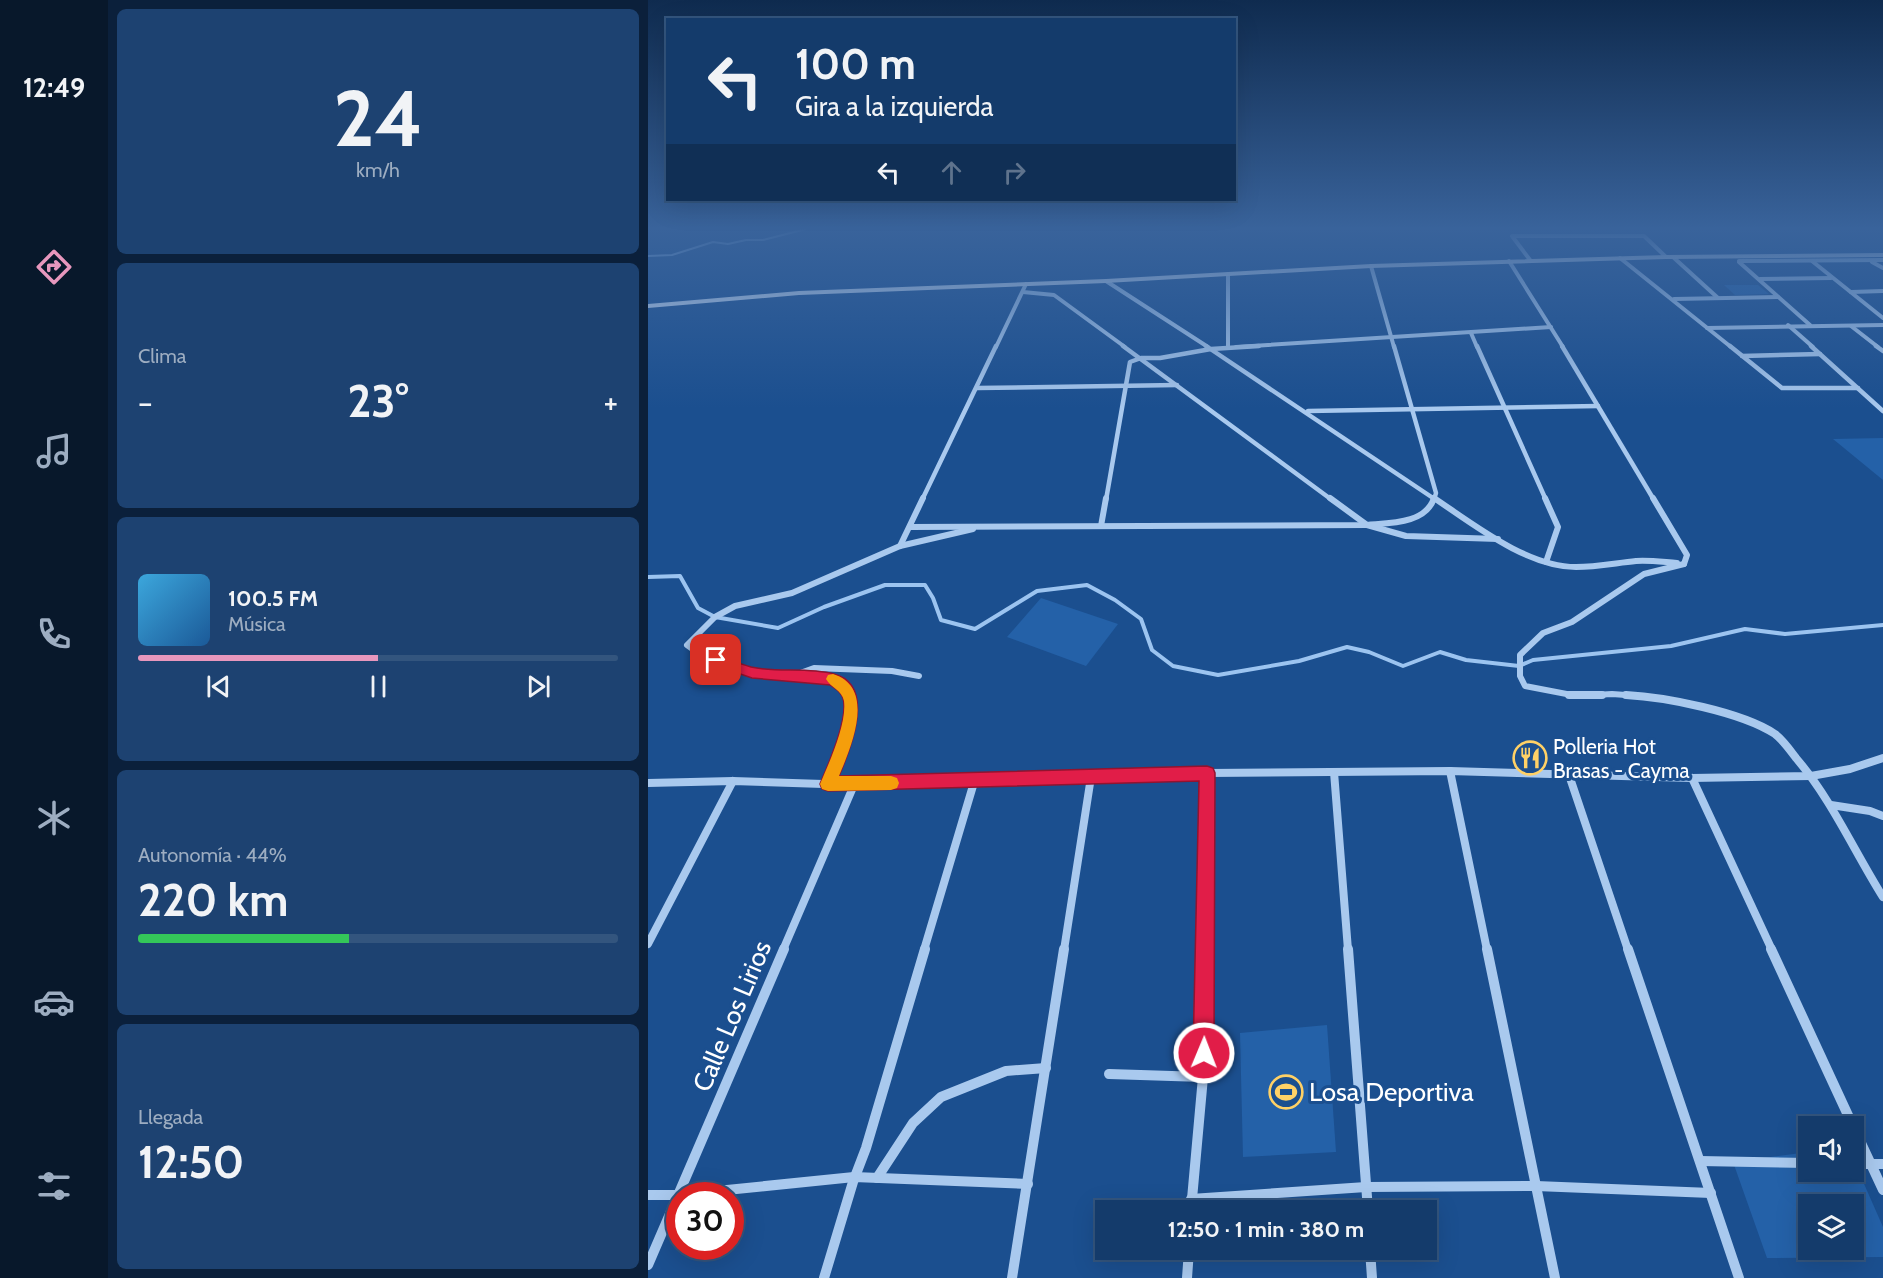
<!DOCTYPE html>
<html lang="es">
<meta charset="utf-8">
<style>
body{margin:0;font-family:Cabin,sans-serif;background:#1d4271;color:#f1f3f6;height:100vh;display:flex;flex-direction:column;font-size:22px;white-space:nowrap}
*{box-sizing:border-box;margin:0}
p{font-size:20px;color:#9dadc1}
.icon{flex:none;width:33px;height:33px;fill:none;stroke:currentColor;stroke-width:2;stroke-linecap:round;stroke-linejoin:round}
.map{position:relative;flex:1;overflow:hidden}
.panel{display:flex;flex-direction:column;gap:9px;padding:9px;background:#0b203b;width:540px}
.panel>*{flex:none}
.top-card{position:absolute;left:18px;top:18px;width:570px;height:183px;border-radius:0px;box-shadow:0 6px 24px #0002,0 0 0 2px #33557e;background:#143b6b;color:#f1f3f6;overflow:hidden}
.buttons{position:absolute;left:1150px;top:1116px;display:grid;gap:12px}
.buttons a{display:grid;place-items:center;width:66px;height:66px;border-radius:0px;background:#143b6b;box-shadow:0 6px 24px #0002,0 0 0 2px #33557e;font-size:30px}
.speed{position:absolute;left:18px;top:1182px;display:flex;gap:12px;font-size:30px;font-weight:700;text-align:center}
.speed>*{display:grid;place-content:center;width:78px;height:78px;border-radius:50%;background:#143b6b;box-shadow:0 6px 24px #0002,0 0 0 2px #33557e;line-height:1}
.speed .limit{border:9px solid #d22;background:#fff;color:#111}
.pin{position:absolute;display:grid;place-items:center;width:51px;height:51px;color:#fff;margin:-26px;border-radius:12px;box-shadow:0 3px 9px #0006}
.me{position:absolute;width:66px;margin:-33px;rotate:1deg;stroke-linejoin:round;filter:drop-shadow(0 0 4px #0008)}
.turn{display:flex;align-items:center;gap:21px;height:126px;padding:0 30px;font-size:27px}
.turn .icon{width:78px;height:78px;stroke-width:2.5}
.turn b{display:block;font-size:42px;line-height:51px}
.lanes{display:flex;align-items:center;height:57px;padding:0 30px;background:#0003;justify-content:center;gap:30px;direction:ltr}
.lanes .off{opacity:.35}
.big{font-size:45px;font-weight:700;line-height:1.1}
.panel .card{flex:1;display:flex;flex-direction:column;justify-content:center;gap:9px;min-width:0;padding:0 21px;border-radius:9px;background:#1d4271}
.panel .dial{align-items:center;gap:0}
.dial b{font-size:78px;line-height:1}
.song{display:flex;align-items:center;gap:18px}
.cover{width:72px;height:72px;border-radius:9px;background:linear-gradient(135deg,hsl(200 70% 55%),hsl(210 70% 35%))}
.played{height:6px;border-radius:3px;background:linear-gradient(90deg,#e797bd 50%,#33557e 50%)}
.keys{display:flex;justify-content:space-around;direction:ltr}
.heat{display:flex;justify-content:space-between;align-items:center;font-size:33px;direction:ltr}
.charge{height:9px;border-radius:4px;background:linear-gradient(90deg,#34c759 44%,#33557e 0)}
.trip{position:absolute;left:447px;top:1200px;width:342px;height:60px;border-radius:0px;background:#143b6b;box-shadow:0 6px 24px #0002,0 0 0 2px #33557e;font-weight:700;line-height:60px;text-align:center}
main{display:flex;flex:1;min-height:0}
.menu{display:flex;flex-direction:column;width:108px;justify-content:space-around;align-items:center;background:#08182b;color:#9dadc1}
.menu .icon{width:42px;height:42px}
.menu .current{color:#e797bd}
.menu b{font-size:27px;color:#f1f3f6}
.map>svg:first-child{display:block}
.green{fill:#2461a8;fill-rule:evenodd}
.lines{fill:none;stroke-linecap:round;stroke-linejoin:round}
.stream-far1{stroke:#9cc4f0;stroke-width:2}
.stream{stroke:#9cc4f0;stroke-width:4}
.street-far4{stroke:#a9c9ee;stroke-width:4}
.street-far3{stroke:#a9c9ee;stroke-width:4.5}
.street-far2{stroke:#a9c9ee;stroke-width:6}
.street-far1{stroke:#a9c9ee;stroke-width:8}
.street{stroke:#a9c9ee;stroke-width:10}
.secondary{fill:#d6e6fa;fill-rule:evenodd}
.route{fill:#e11d48;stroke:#92132f;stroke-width:1.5}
.slow{fill:#f59e0b}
.labels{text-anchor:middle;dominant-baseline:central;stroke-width:6;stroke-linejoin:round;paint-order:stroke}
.poi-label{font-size:21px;fill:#fff;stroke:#1b4f8f;text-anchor:start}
.near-street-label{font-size:26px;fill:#fff;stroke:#1b4f8f}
.near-poi-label{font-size:26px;fill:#fff;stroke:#1b4f8f;text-anchor:start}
</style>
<main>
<nav class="menu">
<b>12:49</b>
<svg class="icon current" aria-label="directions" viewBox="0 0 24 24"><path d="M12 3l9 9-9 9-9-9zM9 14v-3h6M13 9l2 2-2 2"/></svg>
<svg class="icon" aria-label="music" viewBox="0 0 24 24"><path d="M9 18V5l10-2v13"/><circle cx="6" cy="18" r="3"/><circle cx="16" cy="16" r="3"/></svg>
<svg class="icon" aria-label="phone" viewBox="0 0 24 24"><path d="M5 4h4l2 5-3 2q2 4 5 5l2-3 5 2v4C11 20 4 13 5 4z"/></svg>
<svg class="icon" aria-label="climate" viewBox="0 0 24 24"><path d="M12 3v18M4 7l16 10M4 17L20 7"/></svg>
<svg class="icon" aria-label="car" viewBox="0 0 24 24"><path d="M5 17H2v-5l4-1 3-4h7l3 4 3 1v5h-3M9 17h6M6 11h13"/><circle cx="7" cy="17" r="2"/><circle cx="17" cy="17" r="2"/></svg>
<svg class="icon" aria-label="filters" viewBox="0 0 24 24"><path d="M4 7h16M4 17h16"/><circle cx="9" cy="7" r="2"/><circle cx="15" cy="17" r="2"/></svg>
</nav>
<section class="panel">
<div class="card dial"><b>24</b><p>km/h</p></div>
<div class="card"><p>Clima</p>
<div class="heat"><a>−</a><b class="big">23°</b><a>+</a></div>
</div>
<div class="card">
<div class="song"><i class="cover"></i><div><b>100.5 FM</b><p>Música</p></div></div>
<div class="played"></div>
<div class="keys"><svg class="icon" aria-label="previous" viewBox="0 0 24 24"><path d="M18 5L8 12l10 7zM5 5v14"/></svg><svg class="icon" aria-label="pause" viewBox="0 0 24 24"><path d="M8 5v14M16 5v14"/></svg><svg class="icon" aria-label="next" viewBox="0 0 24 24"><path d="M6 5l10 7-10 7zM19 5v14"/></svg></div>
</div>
<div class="card"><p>Autonomía · 44%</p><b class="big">220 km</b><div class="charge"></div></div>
<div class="card"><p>Llegada</p><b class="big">12:50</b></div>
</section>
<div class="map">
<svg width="1235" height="1278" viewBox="0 0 1235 1278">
<rect width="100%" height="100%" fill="#1b4f8f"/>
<g class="green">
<path d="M1076,285H1110L1121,294L1087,295Z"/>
<path d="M1235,438V480L1185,439Z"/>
<path d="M393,598L470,624L438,666L359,637Z"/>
<path d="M679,1025L688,1152L595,1157L592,1033Z"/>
<path d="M1161,1152V1172H1206V1161L1235,1227V1257L1119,1258L1085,1162ZM1161,1204H1206V1250H1161Z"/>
</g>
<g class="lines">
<path class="stream-far1" d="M0,256L24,255L65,242L80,244L98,240H115L158,229"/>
<path class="stream" d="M0,577L32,576L50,608L67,617L130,628L176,607L237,585H277L285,598L293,620L327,629L389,591L439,585L467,600L493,619L504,650L525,666L570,675L651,661L699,647L721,652L755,666L792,652L818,660L871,666L885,660L1023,646L1097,629L1137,634L1235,625"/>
<g class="street-far4">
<path d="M1025,257L1070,298"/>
<path d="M972,258L1083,347"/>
<path d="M882,260L864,236H996L1018,257"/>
<path d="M861,261L915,347"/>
<path d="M1091,261L1235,260"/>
<path d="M1164,261L1235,318"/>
<path d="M1091,262L1162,325"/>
<path d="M1224,262L1235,268"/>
<path d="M723,266L746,347"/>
<path d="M580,274V347"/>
<path d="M1112,279L1183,278"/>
<path d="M458,281L560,347"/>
<path d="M375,292L406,295L477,347"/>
<path d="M1203,292L1235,291"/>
<path d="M1026,299L1130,297"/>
<path d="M1140,325L1165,347"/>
<path d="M1203,326L1230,347"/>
<path d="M1059,328L1235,325"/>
<path d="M823,333L829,347"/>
<path d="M348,347L378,284"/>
<path d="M588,347L903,327"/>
</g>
<g class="street-far3">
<path d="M475,346L684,500"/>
<path d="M558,346L788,500"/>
<path d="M746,346L788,493L786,500"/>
<path d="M829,346L898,500"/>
<path d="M914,346L1006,500"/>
<path d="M1082,346L1134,388H1210"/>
<path d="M1163,346L1235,411"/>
<path d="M1228,346L1235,351"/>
<path d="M1094,356L1172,354"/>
<path d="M329,388L529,385"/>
<path d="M660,411L950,406"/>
<path d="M274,500L348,346"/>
<path d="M458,500L482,362L493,358H512L563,349L611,346"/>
</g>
<g class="street-far2">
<path d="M682,498L719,525L758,536L850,539"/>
<path d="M786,498C825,524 879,567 928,567C948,567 968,563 988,561C1001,560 1015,562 1029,563"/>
<path d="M897,498L910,527L898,562"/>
<path d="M1005,498L1039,555L1036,564"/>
<path d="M453,526L458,498"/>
<path d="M262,527L719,525C741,523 778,524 786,498"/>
<path d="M252,546L275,498"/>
<path d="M146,676C166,680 190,673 200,696"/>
<path d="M271,676L244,671L166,668L144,676L104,673L50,653L39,645L67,617L87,606L144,593L252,546L325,529"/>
<path d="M992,696L964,694L929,696L877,686L872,676V655L895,633L924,622L996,574L1036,564"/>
</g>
<g class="street-far1">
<path d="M921,695H954"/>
<path d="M978,695C1017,697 1094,712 1127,734C1135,740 1142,750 1148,758C1184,800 1206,851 1235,897"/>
<path d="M802,771L839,950"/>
<path d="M686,772L700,950"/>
<path d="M921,775L980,950"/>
<path d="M1044,778L1124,950"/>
<path d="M0,783L85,781L206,785L559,773L802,771L1044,778L1163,776L1202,769L1235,758"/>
<path d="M180,784C191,759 210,722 199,695"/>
<path d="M1183,805L1222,811L1235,816"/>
<path d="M0,944L85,781"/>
<path d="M135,950L206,785"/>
<path d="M276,950L327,779"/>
<path d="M416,950L443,777"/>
<path d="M557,950L559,773"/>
</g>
<g class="street">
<path d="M700,949L720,1210"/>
<path d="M839,949L907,1278"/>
<path d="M980,949L1091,1278"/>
<path d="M1123,949L1205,1126"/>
<path d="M461,1074L555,1077"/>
<path d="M1206,1128L1235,1190"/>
<path d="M1052,1161L1161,1163"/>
<path d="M1206,1164H1235"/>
<path d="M229,1178L265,1123L293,1097L358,1071L398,1068"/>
<path d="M0,1195H29L206,1177L380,1184"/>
<path d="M543,1199L718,1187L888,1186L1063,1193"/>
<path d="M543,1210L555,1077L557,949"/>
<path d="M722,1250L724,1278"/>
<path d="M0,1265L136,949"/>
<path d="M176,1278L205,1182L218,1148L277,949"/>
<path d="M364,1278L416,949"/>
<path d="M539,1278L541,1250"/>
</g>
<path class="secondary" d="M1235,253V257L1018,259L723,268L458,283L151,295L0,308V304L151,291L458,279L723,264L1018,255Z"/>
</g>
<linearGradient id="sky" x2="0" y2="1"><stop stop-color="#0f2b4f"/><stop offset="0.56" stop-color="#39639b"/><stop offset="1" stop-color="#39639b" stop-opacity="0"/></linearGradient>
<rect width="1235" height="408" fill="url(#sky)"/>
<path class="route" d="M68,654C79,658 91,664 103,667C129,673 159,667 186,674C229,685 202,750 191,776L559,766L565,768L567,773L566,1053L563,1061L556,1064L548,1061L545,1053L551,781L180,791L174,789L172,784C180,765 201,718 195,698C192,691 188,689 182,685L104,678L63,664L61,660Z"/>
<path class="slow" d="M185,674C229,688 203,747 191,776H243L249,778L251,783L249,788L243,790L180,791L174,789L172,784C181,763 199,724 196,701C194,690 183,688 178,679L180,675Z"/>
<defs>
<g id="restaurant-ring" transform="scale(1.725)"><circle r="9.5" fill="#1b4f8f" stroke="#ffd166" stroke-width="1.5"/><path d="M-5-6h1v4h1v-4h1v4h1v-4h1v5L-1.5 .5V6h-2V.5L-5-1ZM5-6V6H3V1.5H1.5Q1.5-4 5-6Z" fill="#ffd166"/></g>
<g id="stadium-ring" transform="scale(1.725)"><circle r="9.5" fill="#1b4f8f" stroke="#ffd166" stroke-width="1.5"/><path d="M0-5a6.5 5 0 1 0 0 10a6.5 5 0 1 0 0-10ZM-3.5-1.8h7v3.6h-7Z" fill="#ffd166"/></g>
</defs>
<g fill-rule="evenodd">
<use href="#restaurant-ring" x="882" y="758"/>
<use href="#stadium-ring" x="638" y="1092"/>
</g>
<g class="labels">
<g class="poi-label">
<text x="905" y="746">Polleria Hot<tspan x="905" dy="24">Brasas - Cayma</tspan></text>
</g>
<g class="near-street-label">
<text transform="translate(84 1016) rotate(-67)">Calle Los Lirios</text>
</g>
<g class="near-poi-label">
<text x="661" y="1092">Losa Deportiva</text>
</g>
</g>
</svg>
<div class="buttons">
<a><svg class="icon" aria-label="sound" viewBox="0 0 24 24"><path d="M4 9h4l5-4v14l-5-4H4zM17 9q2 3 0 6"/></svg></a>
<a><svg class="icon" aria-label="layers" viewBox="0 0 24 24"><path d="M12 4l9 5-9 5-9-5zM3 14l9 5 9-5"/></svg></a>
</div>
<div class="speed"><div class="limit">30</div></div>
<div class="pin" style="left:68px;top:660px;background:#d93025"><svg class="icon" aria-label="arrive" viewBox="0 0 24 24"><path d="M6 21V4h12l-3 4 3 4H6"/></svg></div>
<svg class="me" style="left:556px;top:1053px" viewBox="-20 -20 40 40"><circle r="17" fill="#e11d48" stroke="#fff" stroke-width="3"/><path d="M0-11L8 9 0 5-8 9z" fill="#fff"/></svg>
<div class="trip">12:50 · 1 min · 380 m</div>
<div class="top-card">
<div class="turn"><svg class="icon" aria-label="left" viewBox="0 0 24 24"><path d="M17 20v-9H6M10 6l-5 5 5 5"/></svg><div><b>100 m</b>Gira a la izquierda</div></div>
<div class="lanes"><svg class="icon" aria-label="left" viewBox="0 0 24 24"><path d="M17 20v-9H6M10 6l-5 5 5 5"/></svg><svg class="icon off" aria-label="ahead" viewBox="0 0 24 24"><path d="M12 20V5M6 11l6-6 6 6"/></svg><svg class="icon off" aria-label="right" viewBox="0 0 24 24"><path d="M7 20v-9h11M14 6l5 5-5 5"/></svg></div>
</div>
</div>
</main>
